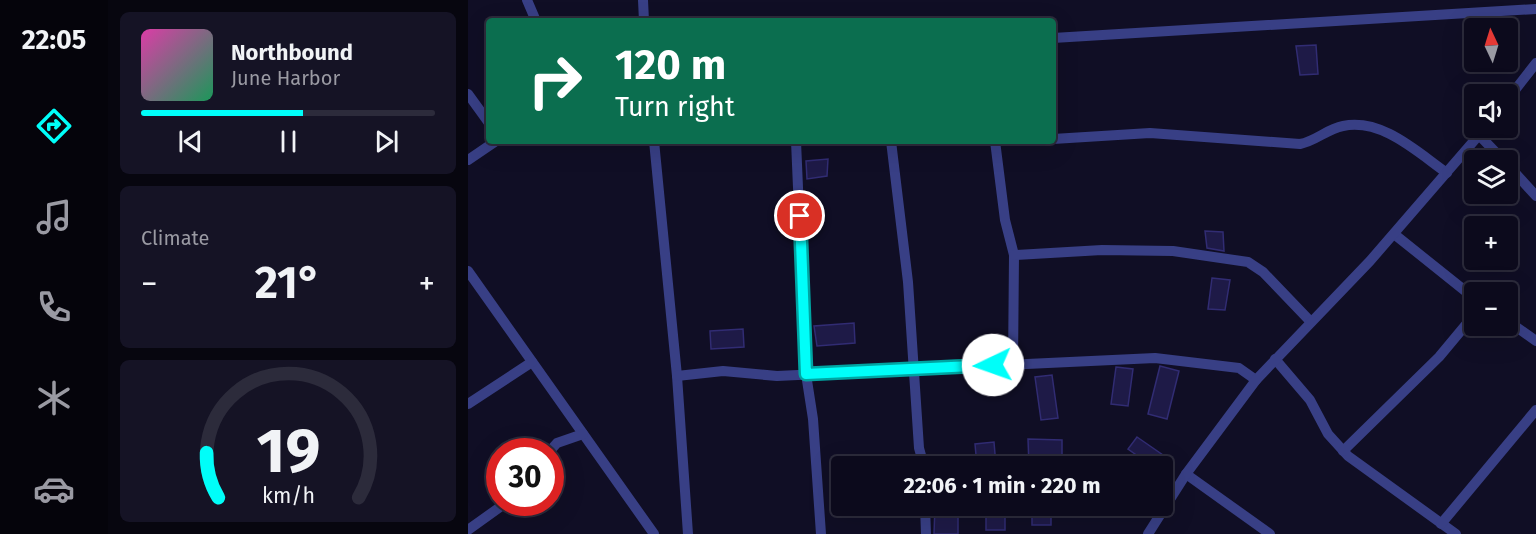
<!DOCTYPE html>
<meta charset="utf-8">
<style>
body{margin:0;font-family:"Fira Sans",sans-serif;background:#151325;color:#f1f3f6;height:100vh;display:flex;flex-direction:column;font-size:22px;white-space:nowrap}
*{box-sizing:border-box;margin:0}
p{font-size:20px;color:#9a9aa3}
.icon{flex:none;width:33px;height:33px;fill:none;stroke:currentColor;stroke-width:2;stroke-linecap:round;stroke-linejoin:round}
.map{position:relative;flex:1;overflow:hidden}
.side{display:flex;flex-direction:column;gap:12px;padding:12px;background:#07060f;width:360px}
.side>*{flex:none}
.guide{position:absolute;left:18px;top:18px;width:570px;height:126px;border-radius:6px;box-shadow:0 6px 24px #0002,0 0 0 2px #2c2b3b;background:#0b6e4f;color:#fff;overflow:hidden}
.needle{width:39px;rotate:356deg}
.buttons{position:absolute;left:996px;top:18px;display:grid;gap:12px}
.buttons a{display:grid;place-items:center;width:54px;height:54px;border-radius:6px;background:#0c0a1c;box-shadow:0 6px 24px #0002,0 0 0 2px #2c2b3b;font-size:30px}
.speed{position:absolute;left:18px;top:438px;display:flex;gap:12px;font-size:30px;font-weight:700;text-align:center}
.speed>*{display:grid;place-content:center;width:78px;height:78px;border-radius:50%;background:#0c0a1c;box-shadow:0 6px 24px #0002,0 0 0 2px #2c2b3b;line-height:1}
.speed .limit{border:9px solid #d22;background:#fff;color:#111}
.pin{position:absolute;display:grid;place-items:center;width:51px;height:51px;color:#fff;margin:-26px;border:3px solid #fff;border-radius:50%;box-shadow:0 2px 6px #0007}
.me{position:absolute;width:66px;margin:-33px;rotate:267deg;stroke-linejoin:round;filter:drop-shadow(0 0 4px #0008)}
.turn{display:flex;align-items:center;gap:21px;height:126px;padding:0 30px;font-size:27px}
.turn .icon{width:78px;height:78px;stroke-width:2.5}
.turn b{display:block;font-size:42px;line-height:51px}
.big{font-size:45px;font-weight:700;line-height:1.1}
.side .card{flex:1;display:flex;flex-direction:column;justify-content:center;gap:9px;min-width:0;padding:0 21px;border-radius:9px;background:#151325}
.side .dial{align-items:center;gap:0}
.dial svg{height:156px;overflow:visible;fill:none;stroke:#2c2b3b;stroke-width:7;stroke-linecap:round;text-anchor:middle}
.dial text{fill:#f1f3f6;stroke:none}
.song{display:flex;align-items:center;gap:18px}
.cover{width:72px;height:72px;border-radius:9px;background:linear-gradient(135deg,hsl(320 70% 55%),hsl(150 70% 35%))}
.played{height:6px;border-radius:3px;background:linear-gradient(90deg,#00fef9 55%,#2c2b3b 55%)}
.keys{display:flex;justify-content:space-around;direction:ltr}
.heat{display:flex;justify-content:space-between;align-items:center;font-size:33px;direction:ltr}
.trip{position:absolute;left:363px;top:456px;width:342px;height:60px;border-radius:6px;background:#0c0a1c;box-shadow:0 6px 24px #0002,0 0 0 2px #2c2b3b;font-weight:700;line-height:60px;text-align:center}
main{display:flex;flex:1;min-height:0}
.tab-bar{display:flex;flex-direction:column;width:108px;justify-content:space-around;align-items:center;background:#05040b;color:#9a9aa3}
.tab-bar .icon{width:42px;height:42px}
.tab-bar .active{color:#00fef9}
.tab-bar b{font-size:27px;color:#f1f3f6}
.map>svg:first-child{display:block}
.building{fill:#1e1a47;stroke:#312c73;stroke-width:1.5}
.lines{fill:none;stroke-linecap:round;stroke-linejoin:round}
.street{stroke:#383f85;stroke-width:10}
.route-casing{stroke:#00a5a2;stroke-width:15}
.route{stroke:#00fef9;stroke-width:10}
</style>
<main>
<nav class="tab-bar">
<b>22:05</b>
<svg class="icon active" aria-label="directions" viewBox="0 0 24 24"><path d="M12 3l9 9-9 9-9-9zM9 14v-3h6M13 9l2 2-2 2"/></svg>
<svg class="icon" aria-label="music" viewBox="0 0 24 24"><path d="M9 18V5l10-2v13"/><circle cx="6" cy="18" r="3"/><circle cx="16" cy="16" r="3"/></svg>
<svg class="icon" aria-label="phone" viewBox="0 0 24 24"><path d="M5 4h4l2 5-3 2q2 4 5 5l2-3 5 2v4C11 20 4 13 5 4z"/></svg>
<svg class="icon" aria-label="climate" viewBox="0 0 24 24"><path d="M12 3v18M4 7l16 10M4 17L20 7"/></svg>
<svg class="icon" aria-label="car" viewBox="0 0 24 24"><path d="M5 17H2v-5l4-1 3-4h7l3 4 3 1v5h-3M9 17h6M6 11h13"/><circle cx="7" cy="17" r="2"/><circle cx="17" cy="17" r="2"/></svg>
</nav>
<section class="side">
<div class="card">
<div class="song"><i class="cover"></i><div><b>Northbound</b><p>June Harbor</p></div></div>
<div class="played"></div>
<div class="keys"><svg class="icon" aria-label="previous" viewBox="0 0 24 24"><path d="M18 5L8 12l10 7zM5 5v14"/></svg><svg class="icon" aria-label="pause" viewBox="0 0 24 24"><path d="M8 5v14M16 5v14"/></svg><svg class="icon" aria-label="next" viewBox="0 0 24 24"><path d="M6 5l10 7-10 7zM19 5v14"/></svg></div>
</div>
<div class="card"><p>Climate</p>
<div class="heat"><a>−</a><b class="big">21°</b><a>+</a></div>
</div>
<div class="card dial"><svg viewBox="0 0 100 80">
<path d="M14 69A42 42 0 1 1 86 69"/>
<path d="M14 69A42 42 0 0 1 8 46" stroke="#00fef9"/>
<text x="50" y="56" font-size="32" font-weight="700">19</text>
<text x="50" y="72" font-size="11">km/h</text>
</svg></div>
</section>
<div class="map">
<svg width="1068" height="534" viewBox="0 0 1068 534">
<rect width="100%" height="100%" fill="#100e25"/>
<g class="building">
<path d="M848,45L850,74L832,75L828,46Z"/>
<path d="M360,159L359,176L339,179L338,161Z"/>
<path d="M737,231L755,232L756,251L739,248Z"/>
<path d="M744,278L762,280L757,310L740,309Z"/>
<path d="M386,323L387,343L349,346L346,326Z"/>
<path d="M275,329L276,347L243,349L242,331Z"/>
<path d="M692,366L711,371L699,419L680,414Z"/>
<path d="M648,367L665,369L660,406L643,404Z"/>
<path d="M584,375L590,418L573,420L567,377Z"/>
<path d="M669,437L705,462L694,478V466H684L660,449Z"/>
<path d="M560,439L594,440V458H590L589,466H561Z"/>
<path d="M526,442L528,466H509L507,444Z"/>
<path d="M467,506H490V534H466Z"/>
<rect x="564" y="506" width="19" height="19"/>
<rect x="518" y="509" width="19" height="21"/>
</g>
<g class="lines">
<g class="street">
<path d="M59,0L68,21"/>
<path d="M175,0L176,21"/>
<path d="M585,38L1068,9"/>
<path d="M0,94L21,123"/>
<path d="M1040,99L1068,63"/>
<path d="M1011,135L1035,160"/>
<path d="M585,139L682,133L832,144C848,141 859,129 875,126C914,118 949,152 979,173"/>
<path d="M186,141L209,376L220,534"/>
<path d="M328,141L338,374L345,419L353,534"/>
<path d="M423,141L440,282L451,448L456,466"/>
<path d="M527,141L537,220L546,255L545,364"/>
<path d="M0,160L28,141"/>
<path d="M1040,165L1068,196"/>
<path d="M926,234L1006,298"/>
<path d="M546,255L634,250L705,251L780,262L795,272L842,321"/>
<path d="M0,271L186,534"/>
<path d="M1040,321L1068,341"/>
<path d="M807,359L842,400L860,434L880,456L988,534"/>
<path d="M209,376L255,371L309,376L687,358L771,368L788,380"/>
<path d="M0,404L64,362"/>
<path d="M875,451L971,357L1006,315"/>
<path d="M81,452L89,443L115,434"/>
<path d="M718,474L802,534"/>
<path d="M457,506L458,534"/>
<path d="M973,524L1068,410"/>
<path d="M0,530L39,502"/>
<path d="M680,534L718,474L788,380L902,261L1017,128"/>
</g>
</g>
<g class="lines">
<g class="route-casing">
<path id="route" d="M332,216L338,374L525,365"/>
</g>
<use href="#route" class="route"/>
</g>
</svg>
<div class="buttons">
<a><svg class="needle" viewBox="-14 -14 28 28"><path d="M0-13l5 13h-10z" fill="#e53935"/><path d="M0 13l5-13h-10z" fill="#9a9aa3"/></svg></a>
<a><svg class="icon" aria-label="sound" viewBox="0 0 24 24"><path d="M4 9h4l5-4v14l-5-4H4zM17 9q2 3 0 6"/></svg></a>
<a><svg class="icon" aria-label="layers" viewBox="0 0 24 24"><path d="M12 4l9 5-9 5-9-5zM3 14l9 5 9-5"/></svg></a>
<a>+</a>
<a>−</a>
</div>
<div class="speed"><div class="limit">30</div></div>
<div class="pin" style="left:332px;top:216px;background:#d93025"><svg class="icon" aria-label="arrive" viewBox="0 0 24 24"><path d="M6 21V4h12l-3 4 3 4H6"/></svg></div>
<svg class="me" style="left:525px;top:365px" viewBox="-20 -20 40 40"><circle r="19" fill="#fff"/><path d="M0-13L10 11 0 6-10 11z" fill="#00fef9"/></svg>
<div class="trip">22:06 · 1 min · 220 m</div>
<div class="guide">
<div class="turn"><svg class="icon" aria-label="right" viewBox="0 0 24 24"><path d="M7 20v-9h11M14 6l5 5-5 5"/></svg><div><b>120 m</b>Turn right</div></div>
</div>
</div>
</main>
